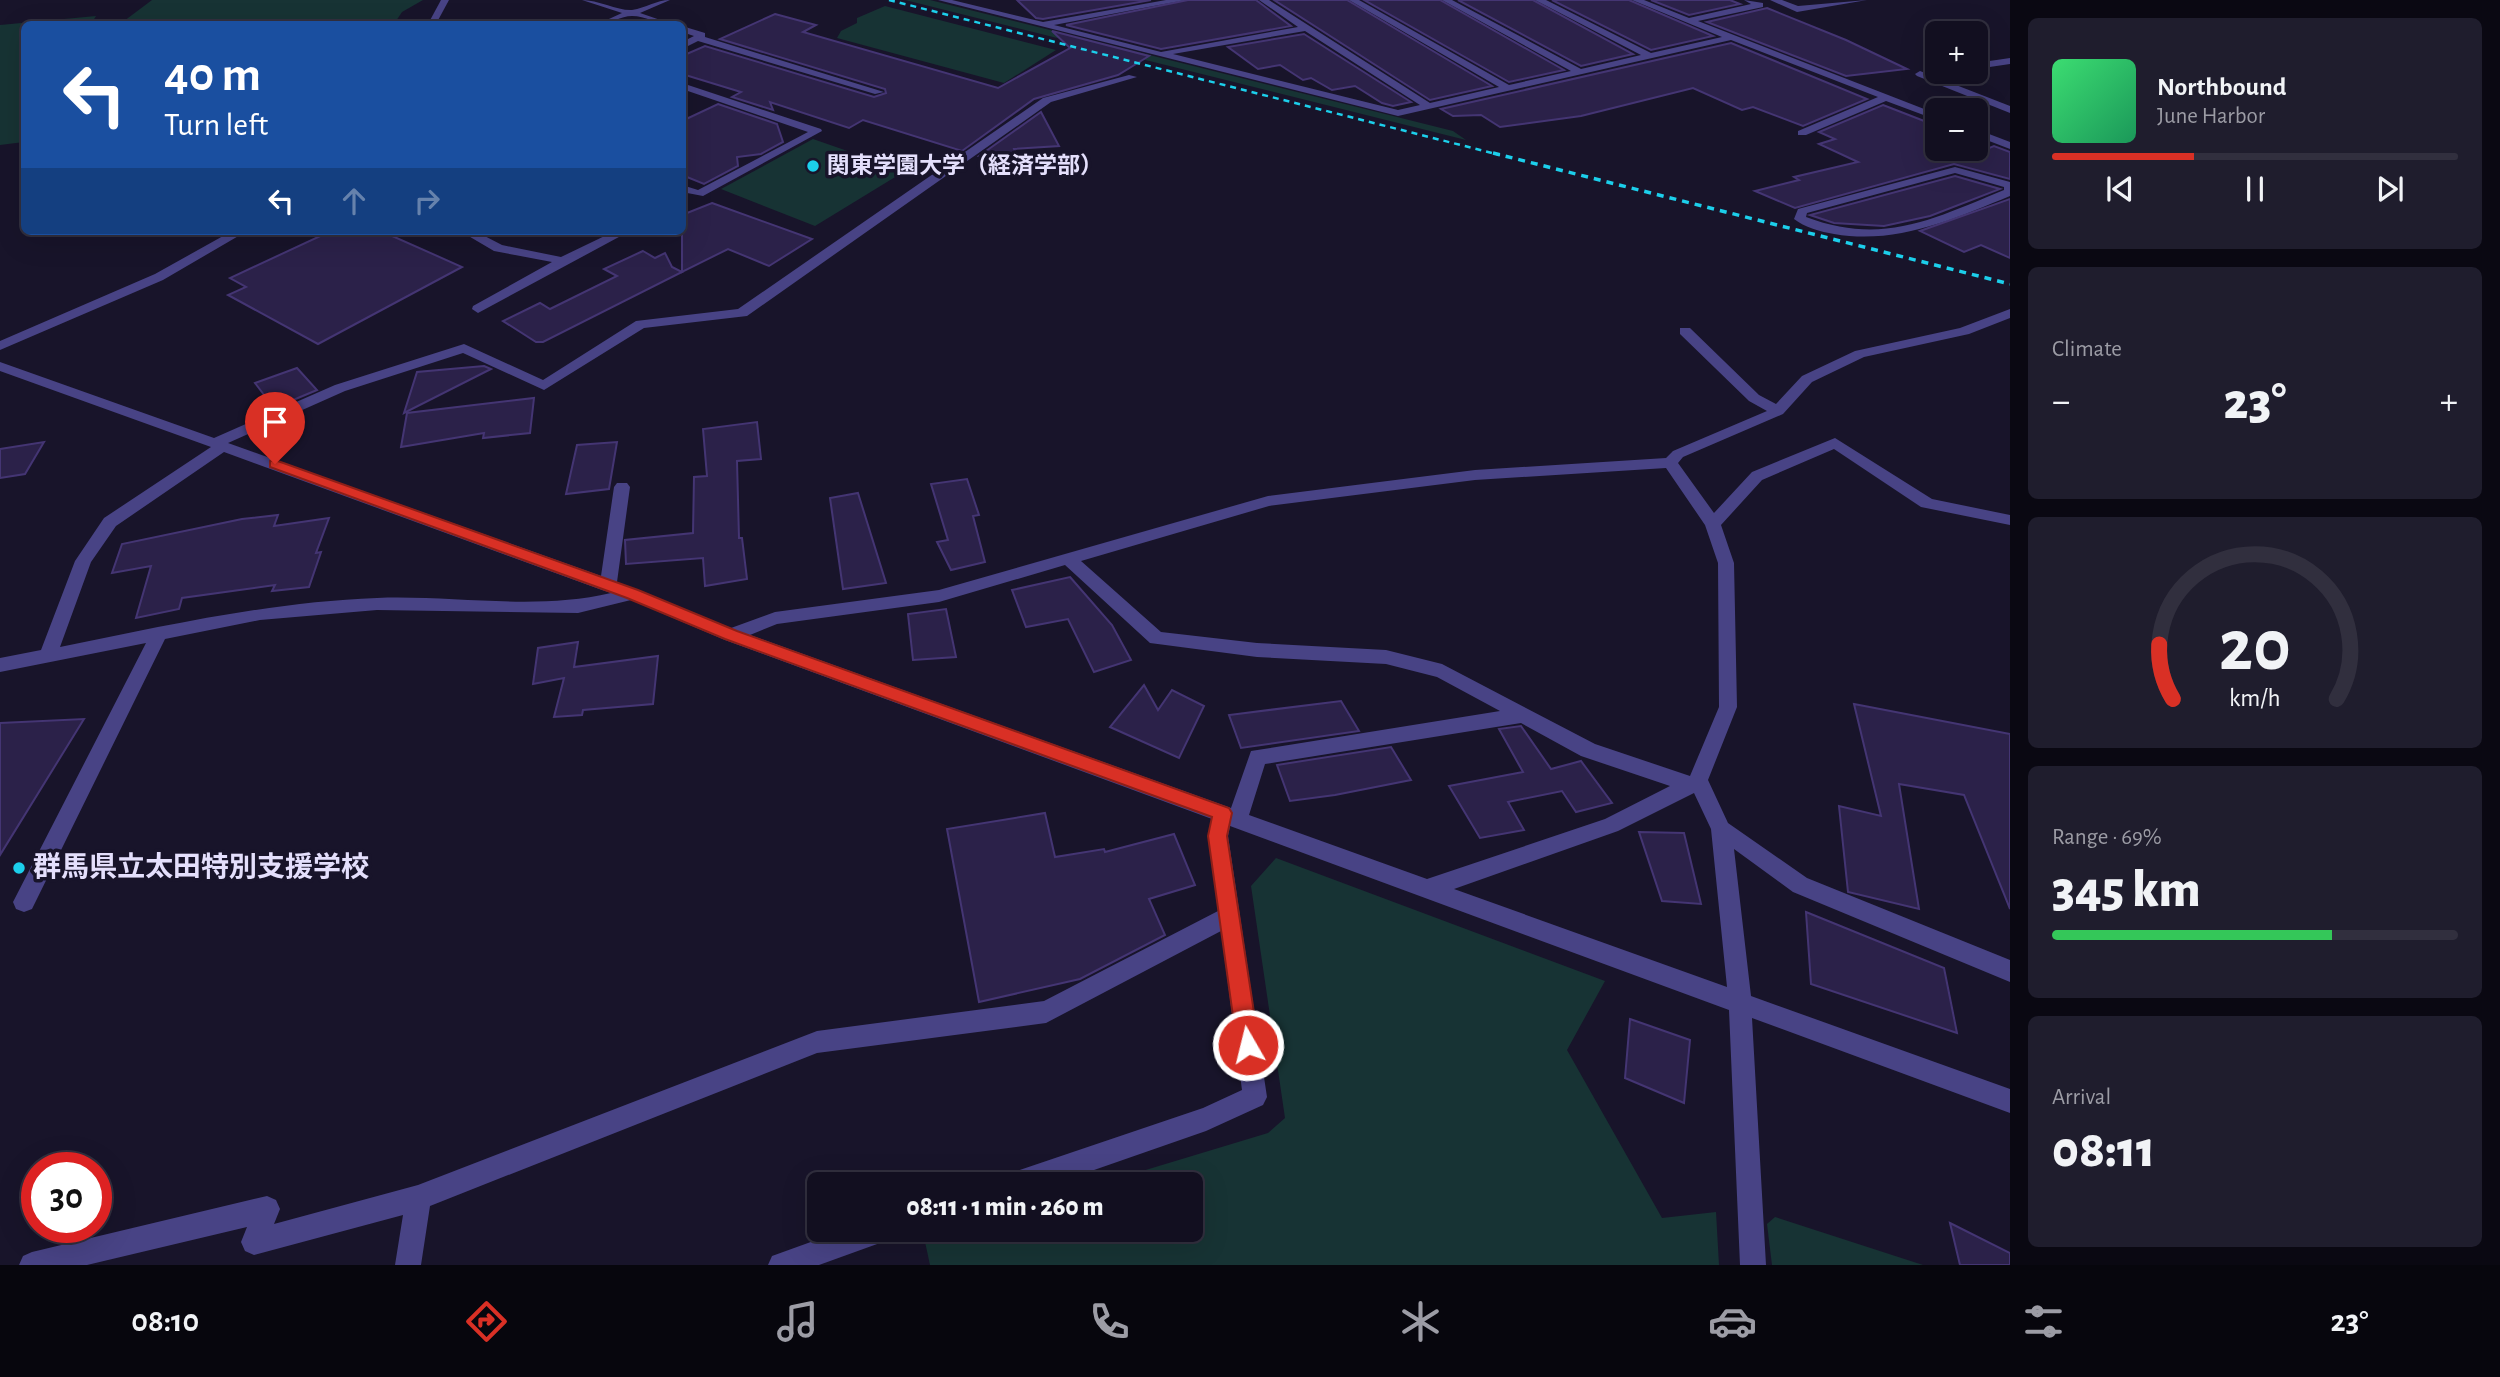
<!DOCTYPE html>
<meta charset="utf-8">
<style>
body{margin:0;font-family:"Alegreya Sans","Noto Sans JP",sans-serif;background:#1f1d2d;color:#f1f3f6;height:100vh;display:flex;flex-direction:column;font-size:26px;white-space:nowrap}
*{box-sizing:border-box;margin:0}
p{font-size:23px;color:#9c9ca5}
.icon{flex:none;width:38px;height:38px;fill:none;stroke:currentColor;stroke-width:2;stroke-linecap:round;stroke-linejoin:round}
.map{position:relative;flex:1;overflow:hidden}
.panel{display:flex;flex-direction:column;gap:18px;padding:18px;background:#0a0812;width:490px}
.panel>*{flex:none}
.top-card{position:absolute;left:21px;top:21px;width:665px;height:214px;border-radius:10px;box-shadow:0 7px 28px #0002,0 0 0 2px #312f3e;background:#1a4fa0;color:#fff;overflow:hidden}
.buttons{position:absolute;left:1925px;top:21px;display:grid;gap:14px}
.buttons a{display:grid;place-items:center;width:63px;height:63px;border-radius:10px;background:#120f20;box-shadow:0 7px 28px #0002,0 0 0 2px #312f3e;font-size:35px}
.speed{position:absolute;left:21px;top:1152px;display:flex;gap:14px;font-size:35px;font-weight:700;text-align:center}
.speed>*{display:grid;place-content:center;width:91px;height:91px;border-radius:50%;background:#120f20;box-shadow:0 7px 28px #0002,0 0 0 2px #312f3e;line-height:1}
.speed .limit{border:10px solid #d22;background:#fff;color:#111}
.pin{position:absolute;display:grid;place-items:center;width:60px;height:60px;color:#fff;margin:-72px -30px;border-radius:50% 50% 50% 0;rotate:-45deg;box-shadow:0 0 7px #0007}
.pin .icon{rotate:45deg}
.me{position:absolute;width:77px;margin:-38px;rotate:352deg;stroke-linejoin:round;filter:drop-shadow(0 0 5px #0008)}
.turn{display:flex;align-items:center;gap:24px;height:147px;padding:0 28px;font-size:32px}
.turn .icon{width:91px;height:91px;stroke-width:2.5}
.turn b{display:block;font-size:49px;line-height:60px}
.lanes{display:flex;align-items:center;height:66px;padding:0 28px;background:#0003;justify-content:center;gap:35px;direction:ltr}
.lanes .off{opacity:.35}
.big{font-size:52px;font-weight:800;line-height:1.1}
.panel .tile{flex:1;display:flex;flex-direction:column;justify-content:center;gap:10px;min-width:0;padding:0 24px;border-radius:10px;background:#1f1d2d}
.panel .dial{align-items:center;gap:0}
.dial svg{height:182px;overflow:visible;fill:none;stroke:#312f3e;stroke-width:7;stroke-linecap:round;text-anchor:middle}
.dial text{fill:#f1f3f6;stroke:none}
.song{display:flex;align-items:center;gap:21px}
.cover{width:84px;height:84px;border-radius:10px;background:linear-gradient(135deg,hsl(140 70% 55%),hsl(150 70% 35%))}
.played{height:7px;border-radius:4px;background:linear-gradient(90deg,#d93025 35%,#312f3e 35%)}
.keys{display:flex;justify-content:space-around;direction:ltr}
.heat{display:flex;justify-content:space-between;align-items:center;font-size:38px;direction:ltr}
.charge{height:10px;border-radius:5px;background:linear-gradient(90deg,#34c759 69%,#312f3e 0)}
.trip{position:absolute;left:807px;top:1172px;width:396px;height:70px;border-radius:10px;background:#120f20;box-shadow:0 7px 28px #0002,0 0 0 2px #312f3e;font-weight:800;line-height:70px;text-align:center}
.dock{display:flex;height:112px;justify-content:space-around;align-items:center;background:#07060d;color:#9c9ca5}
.dock .icon{width:49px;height:49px}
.dock .active{color:#d93025}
.dock b{font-size:32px;color:#f1f3f6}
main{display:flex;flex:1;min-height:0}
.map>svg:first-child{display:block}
.green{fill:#173334}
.building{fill:#2b2149;stroke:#443573;stroke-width:2}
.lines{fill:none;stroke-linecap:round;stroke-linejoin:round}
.minor{fill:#484385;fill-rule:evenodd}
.rail-far1{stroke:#1ccfeb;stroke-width:2.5;stroke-dasharray:6 5;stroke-linecap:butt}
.rail{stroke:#1ccfeb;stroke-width:3.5;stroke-dasharray:7 6;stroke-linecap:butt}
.route{fill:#d93025;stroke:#8d1f18;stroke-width:2}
.poi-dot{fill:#1ccfeb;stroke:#18142a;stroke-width:2.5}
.labels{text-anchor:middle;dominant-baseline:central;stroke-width:7;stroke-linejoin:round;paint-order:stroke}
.far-poi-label{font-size:23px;font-weight:bold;fill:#e4dffc;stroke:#18142a;text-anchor:start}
.poi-label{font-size:28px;font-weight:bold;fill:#e4dffc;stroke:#18142a;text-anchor:start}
</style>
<main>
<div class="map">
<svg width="2010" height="1265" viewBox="0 0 2010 1265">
<rect width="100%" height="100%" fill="#18142a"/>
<g class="green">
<path d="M152,0H423L402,12L394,24H120Z"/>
<path d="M905,0H930L1453,131L1466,140Z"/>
<path d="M885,6L1056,50L1004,83L837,38L841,31L857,23V18Z"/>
<path d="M96,16L91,24H24V142L0,145V25Z"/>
<path d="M813,139L905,171L815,226L721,189Z"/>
<path d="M1276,858L1605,981L1567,1050L1662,1218L1716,1212L1719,1265H930L924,1237L945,1230H1190V1185H1096L1268,1133L1285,1118L1251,886Z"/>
<path d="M1775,1217L1923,1265H1772L1767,1224Z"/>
</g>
<g class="building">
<path d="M1017,0H1151L1043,19L1036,18Z"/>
<path d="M1188,0H1256L1291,26L1161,49L1066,25Z"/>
<path d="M1274,0H1347L1492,86L1430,100Z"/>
<path d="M1364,0H1440L1564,70L1509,82Z"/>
<path d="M1458,0H1533L1633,54L1581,66Z"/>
<path d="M1552,0H1629L1713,36L1651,50Z"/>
<path d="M1651,0H1730L1740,4L1689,15Z"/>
<path d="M1767,8L1846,40L1907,69L1846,76L1707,22Z"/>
<path d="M775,14L816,25L803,32L998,88L1070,48L1052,31L1149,56L1118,75L1034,99L962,151L863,120L849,128L770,102L773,110L732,97L741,92L682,74V56L705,46L874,97L886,93L885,89L720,39Z"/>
<path d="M1304,34L1411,102L1393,106L1382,103L1355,86L1332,90L1311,78L1303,80L1280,65L1258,69L1228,47Z"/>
<path d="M1731,43L1867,99L1803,126L1753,107L1742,110L1693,88L1581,116L1500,127L1481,115L1453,116L1441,109Z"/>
<path d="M718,104L777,124L783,142L761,154L737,157L738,166L704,184L682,175V121Z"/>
<path d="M1883,105L1937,126V149H1968L1977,153L1994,146L2010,152V179L1954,164L1795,208L1755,191L1799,180L1794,177L1858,162L1819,144L1835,139L1819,132Z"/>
<path d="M1041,112L1059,146L1014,149L1017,158L993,160L979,156Z"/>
<path d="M1955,176L2000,189L1930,216L1884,226L1834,223L1810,215Z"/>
<path d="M2010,199V258L1981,245L1964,252L1920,231Z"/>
<path d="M712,203L812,239L769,266L728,249L682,272V215Z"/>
<path d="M331,231H381L462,267L318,344L228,295L246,287L230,278Z"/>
<path d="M643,251L655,258L665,253L672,267L682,272L543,342H536L503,321L540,303L550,309L617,276L604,269Z"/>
<path d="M484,366L491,369L404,413L417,372Z"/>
<path d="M297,368L317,390L274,408L255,383Z"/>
<path d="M534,398L530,433L483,438L484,433L401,447L407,413Z"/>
<path d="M757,422L761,459L737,461L739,538H742L747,579L705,586L703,558L626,564L625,540L693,533L694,477L707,476L703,429Z"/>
<path d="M44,442L25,474L0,478V449Z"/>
<path d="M617,442L609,489L566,494L577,445Z"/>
<path d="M967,479L979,515L973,516L985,562L951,570L937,542L948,540L931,484Z"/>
<path d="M858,493L886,583L843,589L830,498Z"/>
<path d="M278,515L274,526L329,518L316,553L321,552L309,587L272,591L275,585L182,598L179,609L136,618L151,566L112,573L122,544L242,519Z"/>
<path d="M1070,577L1112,625L1131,660L1094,672L1068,619L1026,627L1012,590Z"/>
<path d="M946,609L956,657L913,660L908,614Z"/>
<path d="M578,642L574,667L658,656L653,704L583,710L582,715L554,717L564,678L533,684L538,648Z"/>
<path d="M1144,685L1158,710L1172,690L1204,706L1179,758L1110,727Z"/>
<path d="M1341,701L1359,731L1241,748L1229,715Z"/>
<path d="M1854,704L2010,734V909L1964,795L1899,784L1919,909L1848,892L1839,806L1881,816Z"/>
<path d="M84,719L0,855V723Z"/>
<path d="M1521,726L1551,769L1581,761L1612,803L1576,812L1562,791L1508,802L1524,830L1480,838L1449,786L1523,772L1499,729Z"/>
<path d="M1391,747L1411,780L1335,795L1290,801L1277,765Z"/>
<path d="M1045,813L1055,857L1104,849L1105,852L1174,834L1195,885L1149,899L1165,935L1080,979L979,1002L947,829Z"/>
<path d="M1639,832L1684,833L1701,904L1662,901Z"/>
<path d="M1806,912L1944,968L1957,1033L1811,984Z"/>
<path d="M1630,1019L1690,1040L1684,1103L1625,1078Z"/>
<path d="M1950,1223L2010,1253V1265H1960Z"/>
</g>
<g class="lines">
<g class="minor">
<path d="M441,0H449L436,24H428Z"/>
<path d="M582,0C598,0 619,11 632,10C646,8 656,0 670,0L640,13L672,24C658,25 646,16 632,16C621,16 610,24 598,24L622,13Z"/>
<path d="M938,0H952L1043,22L1166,0H1185L1054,25L1161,52L1298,27L1259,0H1269L1430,103L1499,87L1349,0H1359L1509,85L1571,71L1442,0H1452L1581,69L1641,55L1535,0H1546L1651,53L1722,37L1632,0H1644L1689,18L1751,4L1744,0L1763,3V7L1698,21L1937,114V120L1886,101L1806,135H1798V131L1878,97L1731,40L1398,116ZM1305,31L1420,105L1398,110L1173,54Z"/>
<path d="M1770,0H1782L1798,6L1867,0L1797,12Z"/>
<path d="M682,26L705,33V37L884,92L875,94L698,41L682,49V42L694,36L682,32Z"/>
<path d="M2010,58V64L1976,69V63Z"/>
<path d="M1920,71L2010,106V113L1917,76L1915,74Z"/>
<path d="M1129,75L1137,77L1051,102L747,316L644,328L544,390L463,353L345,391L228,443L601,576L614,487L617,483H627L630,487L617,582L731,628L775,612L939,590L1268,496L1475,470L1666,458L1673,451L1767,411L1749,401L1680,334V328H1690L1759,395L1776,404L1802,376L1855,351L1960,328L2010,309V318L1969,334L1864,357L1812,382L1783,414L1683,457L1678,463L1714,513L1752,472L1835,438L1932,499L2010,515V525L1921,507L1834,449L1762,480L1721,525L1734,563L1737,707L1708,780L1728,823L1807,878L2010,960V982L1793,892L1734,849L1751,996L2010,1089V1113L1752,1018L1766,1265H1740L1729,1010L1230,826L1228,836L1267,1097L1263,1105L1206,1131L1051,1185H1001L1005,1176L1014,1172L1203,1108L1242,1090L1221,931L1046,1023L817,1053L430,1206L421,1265H395L403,1215L254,1255L245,1251L241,1242L247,1227L87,1265H19L23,1256L32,1252L267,1196L276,1200L280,1209L274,1224L418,1185L817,1031L1044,1001L1218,911L1208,836L1212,819L725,640L631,600L578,613L377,610L260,620L165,639L32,909L24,912L16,909L13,902L146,643L0,672V658L41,650L75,561L104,518L211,447L0,371V362L214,438L335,385L464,344L543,380L636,321L738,309L1043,98ZM224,452L602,590L611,593C535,611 454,595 377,598C269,602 165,626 60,647L91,562L116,526ZM1666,468L1705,525L1718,563L1719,707L1690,776L1595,744L1442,664L1386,650L1257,643L1161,632L1081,561L1269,506L1475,480ZM1065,565L1150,643L1257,657L1386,664L1437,677L1500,711L1251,751L1231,808L750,635L777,624L939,602ZM1521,723L1581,756L1670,786L1605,819L1427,879L1249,815L1265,764ZM1694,793L1711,829L1727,987L1454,889L1618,831Z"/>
<path d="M682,83L821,129L822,131L703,196L682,192V185L698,190L808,132L682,89Z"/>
<path d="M1976,129L2010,142V149L1976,136Z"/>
<path d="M1955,167L2010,182V196C1953,219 1897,245 1834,234C1821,232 1804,227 1794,219L1798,209ZM1955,173L2004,187V190C1933,219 1883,246 1806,217L1807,213Z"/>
<path d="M232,231H247L163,280L0,350V341L155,274Z"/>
<path d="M460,231H475L502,245L561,257L615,231H630L478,313L472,309L473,306L552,262L494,251Z"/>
<path d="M844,1230H895L891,1239L819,1265H768L772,1256Z"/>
</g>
<path class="rail-far1" d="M889,0L1500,155"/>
<path class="rail" d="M1493,153L2010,284"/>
</g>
<path class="route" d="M275,460L638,590L737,631L1229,808L1232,813L1227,836L1259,1045L1255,1053L1248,1056L1240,1053L1237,1045L1208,836L1212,817L725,639L627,598L270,467V461Z"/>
<g class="poi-dot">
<circle cx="813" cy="166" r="7"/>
<circle cx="19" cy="868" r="7"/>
</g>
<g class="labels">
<g class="far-poi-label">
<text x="827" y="166">関東学園大学（経済学部）</text>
</g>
<g class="poi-label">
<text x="33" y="868">群馬県立太田特別支援学校</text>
</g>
</g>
</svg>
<div class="buttons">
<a>+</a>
<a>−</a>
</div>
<div class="speed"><div class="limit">30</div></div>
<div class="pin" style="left:275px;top:464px;background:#d93025"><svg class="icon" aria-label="arrive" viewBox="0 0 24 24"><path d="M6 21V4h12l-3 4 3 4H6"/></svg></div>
<svg class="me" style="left:1248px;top:1045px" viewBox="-20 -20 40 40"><circle r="17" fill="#d93025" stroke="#fff" stroke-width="3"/><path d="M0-11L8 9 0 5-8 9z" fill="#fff"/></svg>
<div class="trip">08:11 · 1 min · 260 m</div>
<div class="top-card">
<div class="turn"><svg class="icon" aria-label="left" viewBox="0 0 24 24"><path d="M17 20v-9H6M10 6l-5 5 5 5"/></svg><div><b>40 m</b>Turn left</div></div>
<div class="lanes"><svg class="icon" aria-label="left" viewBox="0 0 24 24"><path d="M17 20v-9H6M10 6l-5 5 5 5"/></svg><svg class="icon off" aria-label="ahead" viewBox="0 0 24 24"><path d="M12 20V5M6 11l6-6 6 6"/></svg><svg class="icon off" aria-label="right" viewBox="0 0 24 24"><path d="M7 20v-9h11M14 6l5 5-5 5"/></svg></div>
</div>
</div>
<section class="panel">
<div class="tile">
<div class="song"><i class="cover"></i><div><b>Northbound</b><p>June Harbor</p></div></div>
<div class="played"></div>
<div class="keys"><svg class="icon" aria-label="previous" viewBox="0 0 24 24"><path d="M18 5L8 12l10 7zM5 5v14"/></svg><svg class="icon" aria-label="pause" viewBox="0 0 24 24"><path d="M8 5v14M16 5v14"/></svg><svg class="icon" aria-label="next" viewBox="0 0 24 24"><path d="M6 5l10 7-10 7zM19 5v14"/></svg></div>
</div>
<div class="tile"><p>Climate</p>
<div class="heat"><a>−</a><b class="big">23°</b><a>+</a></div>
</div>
<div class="tile dial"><svg viewBox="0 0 100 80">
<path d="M14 69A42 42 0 1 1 86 69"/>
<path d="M14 69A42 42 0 0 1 8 45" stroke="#d93025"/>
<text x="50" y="56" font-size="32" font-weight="700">20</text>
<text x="50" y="72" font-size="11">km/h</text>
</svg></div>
<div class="tile"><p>Range · 69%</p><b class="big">345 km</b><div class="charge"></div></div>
<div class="tile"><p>Arrival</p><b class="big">08:11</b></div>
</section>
</main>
<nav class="dock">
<b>08:10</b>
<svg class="icon active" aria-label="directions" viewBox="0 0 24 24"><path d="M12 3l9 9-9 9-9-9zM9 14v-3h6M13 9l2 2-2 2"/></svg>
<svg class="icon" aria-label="music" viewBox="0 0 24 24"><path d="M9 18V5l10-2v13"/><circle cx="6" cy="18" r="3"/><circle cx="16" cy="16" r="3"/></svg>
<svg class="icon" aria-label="phone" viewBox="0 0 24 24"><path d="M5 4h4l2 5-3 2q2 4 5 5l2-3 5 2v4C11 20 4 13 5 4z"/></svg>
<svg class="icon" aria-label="climate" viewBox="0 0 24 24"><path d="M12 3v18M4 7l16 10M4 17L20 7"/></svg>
<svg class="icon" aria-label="car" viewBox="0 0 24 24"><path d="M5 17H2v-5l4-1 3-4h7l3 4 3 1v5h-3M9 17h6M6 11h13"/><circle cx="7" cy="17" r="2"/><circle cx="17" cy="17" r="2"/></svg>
<svg class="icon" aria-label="filters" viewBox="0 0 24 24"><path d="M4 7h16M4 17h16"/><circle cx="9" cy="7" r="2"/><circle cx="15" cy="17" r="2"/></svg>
<b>23°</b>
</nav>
